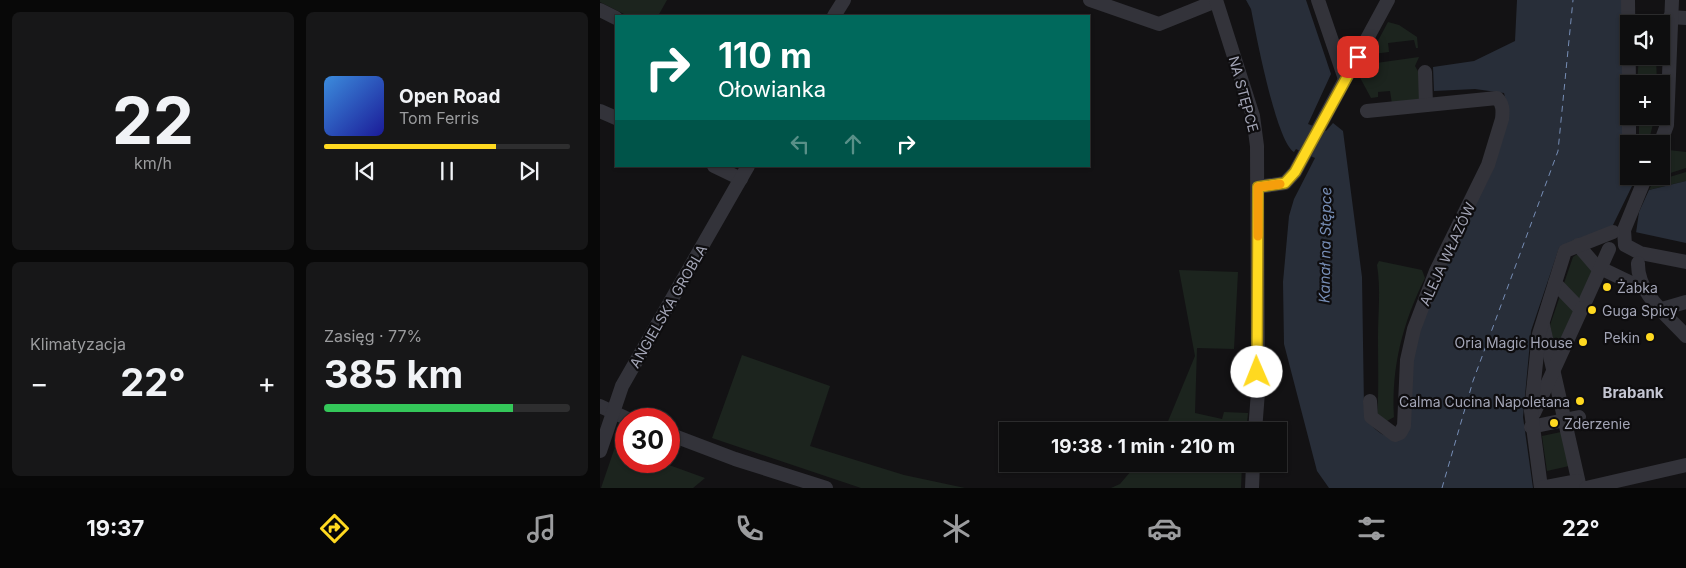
<!DOCTYPE html>
<html lang="pl">
<meta charset="utf-8">
<style>
body{margin:0;font-family:Inter,sans-serif;background:#171718;color:#f1f3f6;height:100vh;display:flex;flex-direction:column;font-size:19px;white-space:nowrap}
*{box-sizing:border-box;margin:0}
p{font-size:16px;color:#9b9c9e}
.icon{flex:none;width:28px;height:28px;fill:none;stroke:currentColor;stroke-width:2;stroke-linecap:round;stroke-linejoin:round}
.map{position:relative;flex:1;overflow:hidden}
.drawer{display:flex;flex-direction:column;gap:12px;padding:12px;background:#080808;width:600px}
.drawer>*{flex:none}
.hud{position:absolute;left:15px;top:15px;width:475px;height:152px;border-radius:0px;box-shadow:0 1px 4px #0004,0 0 0 1px #2e2e2f;background:#00695c;color:#fff;overflow:hidden}
.tools{position:absolute;left:1020px;top:15px;display:grid;gap:10px}
.tools a{display:grid;place-items:center;width:50px;height:50px;border-radius:0px;background:#0e0e0f;box-shadow:0 1px 4px #0004,0 0 0 1px #2e2e2f;font-size:25px}
.speed{position:absolute;left:15px;top:408px;display:flex;gap:10px;font-size:25px;font-weight:700;text-align:center}
.speed>*{display:grid;place-content:center;width:65px;height:65px;border-radius:50%;background:#0e0e0f;box-shadow:0 1px 4px #0004,0 0 0 1px #2e2e2f;line-height:1}
.speed .limit{border:8px solid #d22;background:#fff;color:#111}
.pin{position:absolute;display:grid;place-items:center;width:42px;height:42px;color:#fff;margin:-21px;border-radius:10px;box-shadow:0 2px 8px #0006}
.me{position:absolute;width:55px;margin:-28px;rotate:359deg;stroke-linejoin:round;filter:drop-shadow(0 0 4px #0008)}
.turn{display:flex;align-items:center;gap:18px;height:105px;padding:0 20px;font-size:22px}
.turn .icon{width:65px;height:65px;stroke-width:2.5}
.turn b{display:block;font-size:35px;line-height:42px}
.lanes{display:flex;align-items:center;height:48px;padding:0 20px;background:#0003;justify-content:center;gap:25px;direction:ltr}
.lanes .off{opacity:.35}
.big{font-size:38px;font-weight:700;line-height:1.1}
.drawer .tile{flex:1;display:flex;flex-direction:column;justify-content:center;gap:8px;min-width:0;padding:0 18px;border-radius:8px;background:#171718}
.drawer .dial{align-items:center;gap:0}
.dial b{font-size:65px;line-height:1}
.song{display:flex;align-items:center;gap:15px}
.cover{width:60px;height:60px;border-radius:8px;background:linear-gradient(135deg,hsl(210 70% 55%),hsl(240 70% 35%))}
.played{height:5px;border-radius:2px;background:linear-gradient(90deg,#ffd920 70%,#2e2e2f 70%)}
.keys{display:flex;justify-content:space-around;direction:ltr}
.heat{display:flex;justify-content:space-between;align-items:center;font-size:28px;direction:ltr}
.charge{height:8px;border-radius:4px;background:linear-gradient(90deg,#34c759 77%,#2e2e2f 0)}
.drawer .tiles{flex:1;display:grid;gap:12px;grid-template-columns:repeat(2,1fr)}
.trip{position:absolute;left:399px;top:422px;width:288px;height:50px;border-radius:0px;background:#0e0e0f;box-shadow:0 1px 4px #0004,0 0 0 1px #2e2e2f;font-weight:700;line-height:50px;text-align:center}
.menu{display:flex;height:80px;justify-content:space-around;align-items:center;background:#060606;color:#9b9c9e}
.menu .icon{width:35px;height:35px}
.menu .current{color:#ffd920}
.menu b{font-size:22px;color:#f1f3f6}
main{display:flex;flex:1;min-height:0}
.map>svg:first-child{display:block}
.green{fill:#1c241e}
.water{fill:#282e39}
.pier{fill:#131214}
.lines{fill:none;stroke-linecap:round;stroke-linejoin:round}
.ferry{stroke:#768db5;stroke-width:1;stroke-dasharray:6 5;stroke-linecap:butt}
.minor{stroke:#33333a;stroke-width:14}
.route-casing{stroke:#a68d15;stroke-width:12}
.route{stroke:#ffd920;stroke-width:9}
.slow{stroke:#f59e0b;stroke-width:9}
.poi-dot{fill:#ffd920;stroke:#0e0d0f;stroke-width:2}
.labels{text-anchor:middle;dominant-baseline:central;stroke-width:4.5;stroke-linejoin:round;paint-order:stroke}
.street-label{font-size:14px;fill:#a3a5b6;stroke:#0e0d0f}
.poi-label{font-size:14px;fill:#a3a5b6;stroke:#0e0d0f;text-anchor:start}
.water-label{font-size:15px;font-style:italic;fill:#768db5;stroke:#0e0d0f}
.neighbourhood-label{font-size:15px;font-weight:bold;fill:#c4c5d2;stroke:#0e0d0f}
</style>
<main>
<section class="drawer">
<div class="tiles">
<div class="tile dial"><b>22</b><p>km/h</p></div>
<div class="tile">
<div class="song"><i class="cover"></i><div><b>Open Road</b><p>Tom Ferris</p></div></div>
<div class="played"></div>
<div class="keys"><svg class="icon" aria-label="previous" viewBox="0 0 24 24"><path d="M18 5L8 12l10 7zM5 5v14"/></svg><svg class="icon" aria-label="pause" viewBox="0 0 24 24"><path d="M8 5v14M16 5v14"/></svg><svg class="icon" aria-label="next" viewBox="0 0 24 24"><path d="M6 5l10 7-10 7zM19 5v14"/></svg></div>
</div>
<div class="tile"><p>Klimatyzacja</p>
<div class="heat"><a>−</a><b class="big">22°</b><a>+</a></div>
</div>
<div class="tile"><p>Zasięg · 77%</p><b class="big">385 km</b><div class="charge"></div></div>
</div>
</section>
<div class="map">
<svg width="1086" height="488" viewBox="0 0 1086 488">
<rect width="100%" height="100%" fill="#131214"/>
<g class="green">
<path d="M0,0H67L58,16H28L0,2Z"/>
<path d="M788,22L799,25L817,37L818,48H816L814,40L788,43L789,52L773,54L772,52Z"/>
<path d="M1039,56H1056L1057,84H1037Z"/>
<path d="M819,57L815,66L819,73L822,100L792,104L790,91L778,92V97L771,98L757,72L762,65Z"/>
<path d="M1039,116H1055L1048,144H1039Z"/>
<path d="M1068,150L1086,152V168L1061,176V165Z"/>
<path d="M1086,172V181L1049,190L1053,182Z"/>
<path d="M979,253L993,269L979,303L963,286L973,257Z"/>
<path d="M779,261L822,270L825,278C803,322 791,367 794,417L787,421L777,418C779,395 778,365 778,338C778,314 781,289 777,265Z"/>
<path d="M579,270L638,272L634,349L597,348L595,413L622,419L624,412L648,413L646,431H564L595,356Z"/>
<path d="M961,293L975,309L956,353L950,325Z"/>
<path d="M142,355L230,386L210,446L304,475L365,488H261L112,438Z"/>
<path d="M961,432L969,466L947,471L942,436Z"/>
<path d="M15,447L26,450V461H58L105,478L93,488H1Z"/>
<path d="M537,464H642L641,488H511L520,484Z"/>
</g>
<path class="water" d="M646,0H706L731,74L708,124L726,131L733,123L743,131L762,277L764,408C768,426 780,437 798,439L817,330L907,105L904,93L875,89L834,91L833,67L874,61L915,41L917,0H1024L1026,153L1029,176H1031L1033,184L1049,190L1086,181V243L1012,227L959,248L931,331L923,417L933,488H729L717,471L684,344L683,282L689,216L694,199L715,158L696,149L694,152C676,141 656,34 651,9Z"/>
<path class="pier" d="M1033,184L1049,190L1039,212L1036,233L1012,227Z"/>
<g class="lines">
<path class="ferry" d="M842,488L873,381L958,151L973,0"/>
<g class="minor">
<path d="M490,0L559,24L616,1"/>
<path d="M616,0L653,116L657,146L658,392L655,431"/>
<path d="M718,0L745,79"/>
<path d="M1028,0L1029,84"/>
<path d="M0,10L16,18"/>
<path d="M234,16L244,0"/>
<path d="M1070,17L1086,18"/>
<path d="M825,72L826,105"/>
<path d="M0,111L16,118"/>
<path d="M767,111L897,98C903,104 903,110 902,119L888,165L836,271L814,329L807,360L804,426L800,433L795,435L771,417L770,401"/>
<path d="M1029,144V116"/>
<path d="M1060,144L1067,125L1072,0"/>
<path d="M114,166L141,179"/>
<path d="M1046,176L1024,230L1025,245L1040,253L1086,262"/>
<path d="M658,187L685,183L695,172L788,0"/>
<path d="M978,245L996,266L1044,289"/>
<path d="M1038,263C1037,293 1067,315 1086,336"/>
<path d="M955,283L981,310"/>
<path d="M986,300L1009,249"/>
<path d="M1062,309L1086,302"/>
<path d="M943,325L980,488"/>
<path d="M0,406L28,419"/>
<path d="M934,413L982,308"/>
<path d="M931,427L979,417"/>
<path d="M69,434L135,459L226,488"/>
<path d="M0,451L22,386L148,166"/>
<path d="M652,488L653,464"/>
<path d="M941,488L931,411L939,334L965,251L1013,232"/>
<path d="M941,488L978,481"/>
<path d="M986,488L1086,465"/>
</g>
</g>
<g class="lines">
<g class="route-casing">
<path id="route" d="M657,372L658,187L685,183L695,172L758,57"/>
</g>
<use href="#route" class="route"/>
<path class="slow" d="M658,236V187L680,184"/>
</g>
<g class="poi-dot">
<circle cx="1007" cy="287" r="5"/>
<circle cx="992" cy="310" r="5"/>
<circle cx="1050" cy="337" r="5"/>
<circle cx="983" cy="342" r="5"/>
<circle cx="980" cy="401" r="5"/>
<circle cx="954" cy="423" r="5"/>
</g>
<g class="labels">
<g class="street-label">
<text transform="translate(644 94) rotate(75)">NA STĘPCE</text>
<text transform="translate(847 254) rotate(-65)">ALEJA WŁAZÓW</text>
<text transform="translate(68 306) rotate(-60)">ANGIELSKA GROBLA</text>
</g>
<g class="poi-label">
<text x="1017" y="287">Żabka</text>
<text x="1002" y="310">Guga Spicy</text>
<text x="1040" y="337" text-anchor="end">Pekin</text>
<text x="973" y="342" text-anchor="end">Oria Magic House</text>
<text x="970" y="401" text-anchor="end">Calma Cucina Napoletana</text>
<text x="964" y="423">Zderzenie</text>
</g>
<g class="water-label">
<text transform="translate(725 245) rotate(-89)">Kanał na Stępce</text>
</g>
<g class="neighbourhood-label">
<text x="1033" y="392">Brabank</text>
</g>
</g>
</svg>
<div class="tools">
<a><svg class="icon" aria-label="sound" viewBox="0 0 24 24"><path d="M4 9h4l5-4v14l-5-4H4zM17 9q2 3 0 6"/></svg></a>
<a>+</a>
<a>−</a>
</div>
<div class="speed"><div class="limit">30</div></div>
<div class="pin" style="left:758px;top:57px;background:#d93025"><svg class="icon" aria-label="arrive" viewBox="0 0 24 24"><path d="M6 21V4h12l-3 4 3 4H6"/></svg></div>
<svg class="me" style="left:657px;top:372px" viewBox="-20 -20 40 40"><circle r="19" fill="#fff"/><path d="M0-13L10 11 0 6-10 11z" fill="#ffd920"/></svg>
<div class="trip">19:38 · 1 min · 210 m</div>
<div class="hud">
<div class="turn"><svg class="icon" aria-label="right" viewBox="0 0 24 24"><path d="M7 20v-9h11M14 6l5 5-5 5"/></svg><div><b>110 m</b>Ołowianka</div></div>
<div class="lanes"><svg class="icon off" aria-label="left" viewBox="0 0 24 24"><path d="M17 20v-9H6M10 6l-5 5 5 5"/></svg><svg class="icon off" aria-label="ahead" viewBox="0 0 24 24"><path d="M12 20V5M6 11l6-6 6 6"/></svg><svg class="icon" aria-label="right" viewBox="0 0 24 24"><path d="M7 20v-9h11M14 6l5 5-5 5"/></svg></div>
</div>
</div>
</main>
<nav class="menu">
<b>19:37</b>
<svg class="icon current" aria-label="directions" viewBox="0 0 24 24"><path d="M12 3l9 9-9 9-9-9zM9 14v-3h6M13 9l2 2-2 2"/></svg>
<svg class="icon" aria-label="music" viewBox="0 0 24 24"><path d="M9 18V5l10-2v13"/><circle cx="6" cy="18" r="3"/><circle cx="16" cy="16" r="3"/></svg>
<svg class="icon" aria-label="phone" viewBox="0 0 24 24"><path d="M5 4h4l2 5-3 2q2 4 5 5l2-3 5 2v4C11 20 4 13 5 4z"/></svg>
<svg class="icon" aria-label="climate" viewBox="0 0 24 24"><path d="M12 3v18M4 7l16 10M4 17L20 7"/></svg>
<svg class="icon" aria-label="car" viewBox="0 0 24 24"><path d="M5 17H2v-5l4-1 3-4h7l3 4 3 1v5h-3M9 17h6M6 11h13"/><circle cx="7" cy="17" r="2"/><circle cx="17" cy="17" r="2"/></svg>
<svg class="icon" aria-label="filters" viewBox="0 0 24 24"><path d="M4 7h16M4 17h16"/><circle cx="9" cy="7" r="2"/><circle cx="15" cy="17" r="2"/></svg>
<b>22°</b>
</nav>
